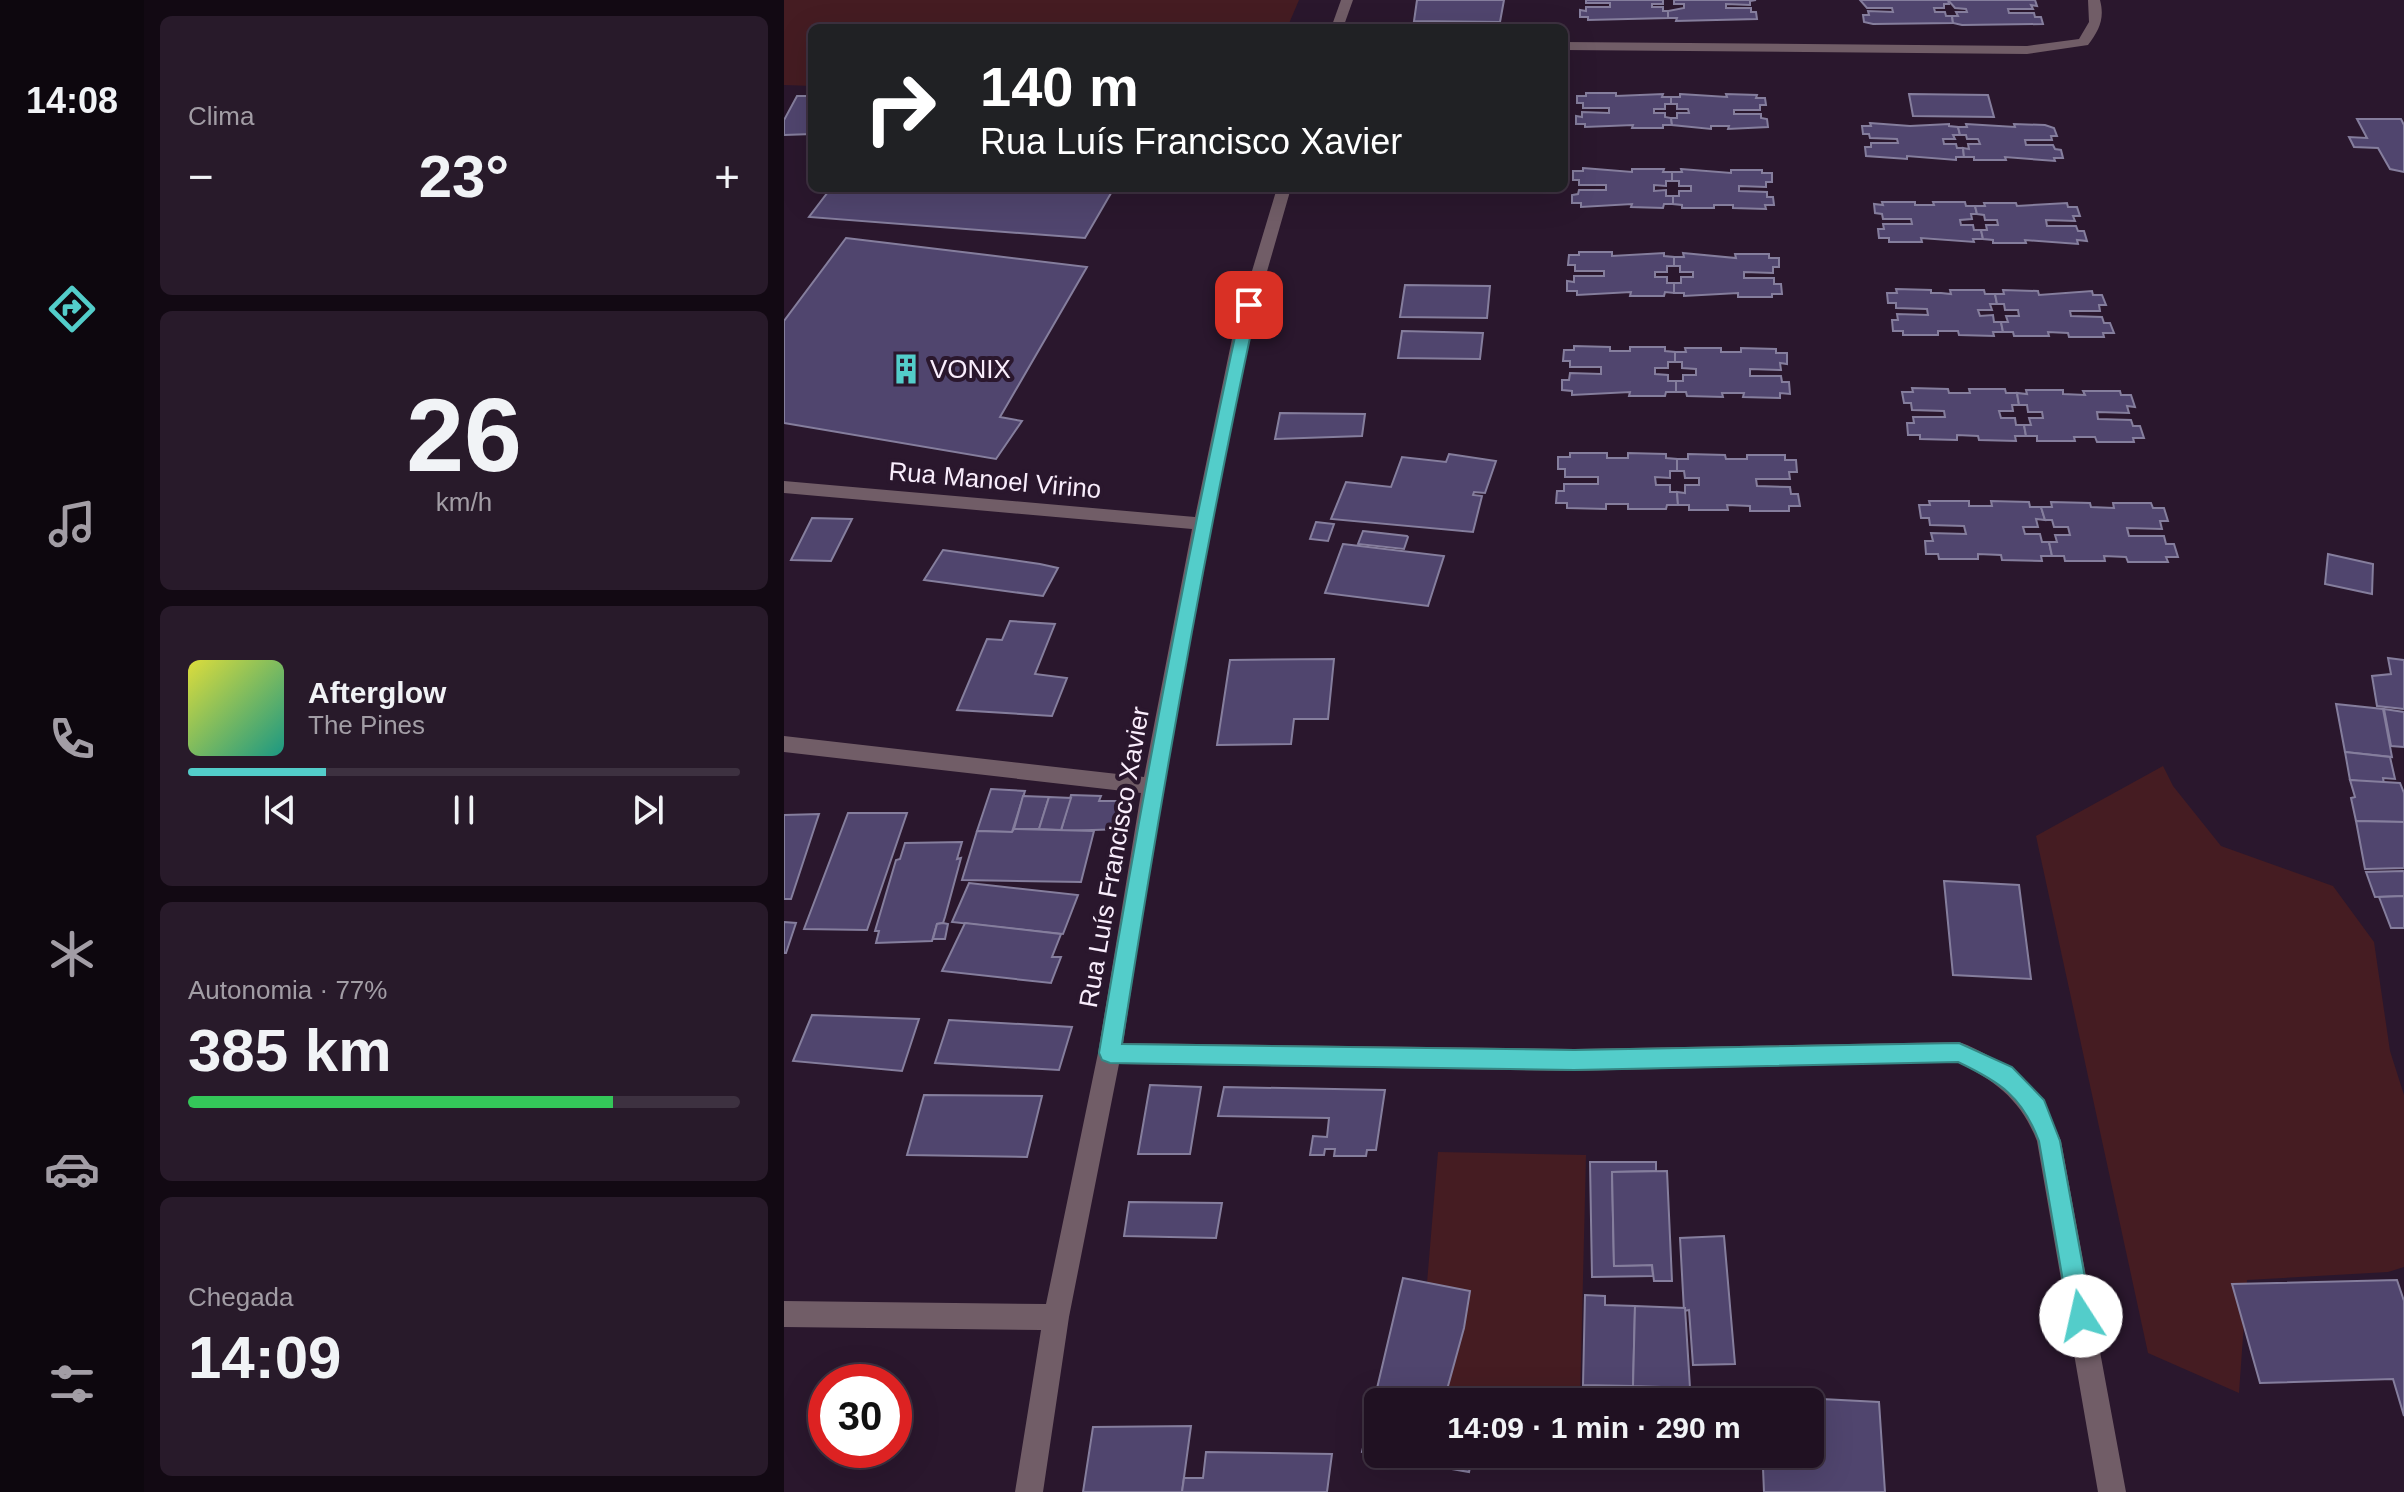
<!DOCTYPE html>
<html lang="pt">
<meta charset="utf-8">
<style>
body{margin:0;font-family:Helvetica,sans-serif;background:#281a2a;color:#f1f3f6;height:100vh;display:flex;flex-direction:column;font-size:30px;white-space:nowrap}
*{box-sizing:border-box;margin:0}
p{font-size:26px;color:#a29da5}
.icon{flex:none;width:44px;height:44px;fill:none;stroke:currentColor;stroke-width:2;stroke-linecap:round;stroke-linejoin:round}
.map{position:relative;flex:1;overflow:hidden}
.side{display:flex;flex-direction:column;gap:16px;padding:16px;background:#120913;width:640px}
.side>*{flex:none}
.hud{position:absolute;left:24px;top:24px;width:760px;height:168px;border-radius:12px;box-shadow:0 8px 32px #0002,0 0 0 2px #3d3140;background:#202124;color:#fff;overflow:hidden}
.speed{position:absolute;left:24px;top:1364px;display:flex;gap:16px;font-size:40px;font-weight:700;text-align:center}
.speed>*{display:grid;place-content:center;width:104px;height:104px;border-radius:50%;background:#201122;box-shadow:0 8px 32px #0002,0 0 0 2px #3d3140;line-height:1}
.speed .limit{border:12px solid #d22;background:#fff;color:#111}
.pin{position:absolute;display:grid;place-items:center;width:68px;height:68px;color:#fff;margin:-34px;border-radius:16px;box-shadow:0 4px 12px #0006}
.me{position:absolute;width:88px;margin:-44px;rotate:350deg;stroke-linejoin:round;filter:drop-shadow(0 0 6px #0008)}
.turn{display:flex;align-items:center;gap:28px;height:168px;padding:0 40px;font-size:36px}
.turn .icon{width:104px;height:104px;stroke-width:2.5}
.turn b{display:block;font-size:56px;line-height:68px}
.big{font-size:60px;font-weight:800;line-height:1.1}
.side .card{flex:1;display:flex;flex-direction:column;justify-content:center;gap:12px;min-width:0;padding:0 28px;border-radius:12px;background:#281a2a}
.side .dial{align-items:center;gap:0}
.dial b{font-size:104px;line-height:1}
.song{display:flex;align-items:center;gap:24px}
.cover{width:96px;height:96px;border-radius:12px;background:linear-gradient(135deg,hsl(60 70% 55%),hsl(170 70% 35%))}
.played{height:8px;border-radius:4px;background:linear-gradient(90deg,#53cdca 25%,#3d3140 25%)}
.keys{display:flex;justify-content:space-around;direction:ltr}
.heat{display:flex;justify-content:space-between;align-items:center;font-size:44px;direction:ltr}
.charge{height:12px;border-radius:6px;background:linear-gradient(90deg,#34c759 77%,#3d3140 0)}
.trip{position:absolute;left:580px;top:1388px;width:460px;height:80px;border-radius:12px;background:#201122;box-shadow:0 8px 32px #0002,0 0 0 2px #3d3140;font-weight:800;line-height:80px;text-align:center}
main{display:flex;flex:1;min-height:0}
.tabs{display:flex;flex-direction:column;width:144px;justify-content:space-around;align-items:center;background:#0d070e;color:#a29da5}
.tabs .icon{width:56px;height:56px}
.tabs .selected{color:#53cdca}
.tabs b{font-size:36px;color:#f1f3f6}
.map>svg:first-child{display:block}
.green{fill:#451c22}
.building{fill:#50456e;stroke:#857e9d;stroke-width:2}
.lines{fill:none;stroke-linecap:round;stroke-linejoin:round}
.street{fill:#715d67;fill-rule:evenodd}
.route{fill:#53cdca;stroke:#368583;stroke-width:2}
.labels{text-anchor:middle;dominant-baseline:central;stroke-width:8;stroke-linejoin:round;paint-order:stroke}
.poi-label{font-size:26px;fill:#f9edfc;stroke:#2a172d;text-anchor:start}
.street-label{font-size:26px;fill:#f9edfc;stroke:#2a172d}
</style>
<main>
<nav class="tabs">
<b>14:08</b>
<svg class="icon selected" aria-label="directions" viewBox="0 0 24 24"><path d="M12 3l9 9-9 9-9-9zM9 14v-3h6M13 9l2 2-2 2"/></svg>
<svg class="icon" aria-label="music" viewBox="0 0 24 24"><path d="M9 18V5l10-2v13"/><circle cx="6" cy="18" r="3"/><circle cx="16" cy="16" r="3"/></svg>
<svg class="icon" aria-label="phone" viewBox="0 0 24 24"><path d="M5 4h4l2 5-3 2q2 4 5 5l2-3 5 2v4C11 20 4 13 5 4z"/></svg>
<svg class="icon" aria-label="climate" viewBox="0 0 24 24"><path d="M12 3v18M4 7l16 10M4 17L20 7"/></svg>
<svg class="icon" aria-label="car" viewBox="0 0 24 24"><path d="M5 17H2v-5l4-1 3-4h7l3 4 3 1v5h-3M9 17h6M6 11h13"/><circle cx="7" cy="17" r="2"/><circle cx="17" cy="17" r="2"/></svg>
<svg class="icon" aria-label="filters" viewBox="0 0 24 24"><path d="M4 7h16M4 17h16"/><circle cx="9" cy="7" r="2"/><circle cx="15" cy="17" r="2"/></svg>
</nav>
<section class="side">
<div class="card"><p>Clima</p>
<div class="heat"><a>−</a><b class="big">23°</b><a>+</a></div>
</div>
<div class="card dial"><b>26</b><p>km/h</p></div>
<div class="card">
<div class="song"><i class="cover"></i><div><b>Afterglow</b><p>The Pines</p></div></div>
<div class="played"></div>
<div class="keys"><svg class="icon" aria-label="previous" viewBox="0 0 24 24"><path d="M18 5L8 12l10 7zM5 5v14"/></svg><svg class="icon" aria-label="pause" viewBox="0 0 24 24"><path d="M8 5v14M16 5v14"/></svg><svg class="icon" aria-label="next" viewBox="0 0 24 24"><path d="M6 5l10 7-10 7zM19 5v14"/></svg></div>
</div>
<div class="card"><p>Autonomia · 77%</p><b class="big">385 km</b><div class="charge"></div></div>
<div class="card"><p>Chegada</p><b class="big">14:09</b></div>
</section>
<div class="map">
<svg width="1620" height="1492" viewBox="0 0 1620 1492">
<rect width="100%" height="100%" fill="#2a172d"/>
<g class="green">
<path d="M0,0H515L503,28H28V86L0,85Z"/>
<path d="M1379,766L1389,786L1437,846L1549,886L1590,942L1606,1051L1620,1095V1267L1604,1272L1463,1280L1455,1393L1364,1353L1252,836Z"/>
<path d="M654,1152L802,1155L796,1402H633Z"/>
<path d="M628,1454H794V1465L627,1462Z"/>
</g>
<g class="building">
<path d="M633,0H720L716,22L630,21Z"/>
<path d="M802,0H879V4H868V7H879V11H884V18L804,20V17H796V10L802,11V7H826V3H802Z"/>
<path d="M890,0H972L966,1V5L942,4V8H967V12H972L973,19L892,21L893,18H884V11L900,8V4H890Z"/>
<path d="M1076,0H1164L1165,4H1160V8H1150L1151,12H1161L1162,16H1168L1169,23L1089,24L1080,22L1079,15H1085L1084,11L1109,12L1108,8H1083Z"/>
<path d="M1164,0H1251L1253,6L1247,5L1249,9H1224L1225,13H1250L1251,17H1257L1259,24L1178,25L1169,23L1168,16H1174L1172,12H1183L1182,9L1171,8Z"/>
<path d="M802,93H832V96L879,94L878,97H887V104H881V109H870V113H881V117L887,118L888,125H879V128H848L849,125L801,127V124H792V116L798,117V112L825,113V108H799V103H793V96H802Z"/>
<path d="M896,94L943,97L942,94L973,95L972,98H981L982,105H976V110H950V114H977V118L983,119L984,127L944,129L945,126H927V129L888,125L887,118H893V113H905L904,109H893V104H887V97H896Z"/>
<path d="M1125,94L1204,95L1210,117L1129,116Z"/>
<path d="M13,96H28V134L0,135V120Z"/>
<path d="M1573,119H1617L1620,125V172L1606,169L1594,148L1570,147L1565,137L1583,138Z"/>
<path d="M1086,123L1126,126L1165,124V126L1174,127L1176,135H1169L1171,139H1159L1160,144H1172L1173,148H1179L1180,157H1172V160L1123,156V159L1082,156L1081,147H1087V143H1114L1113,139L1086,138L1085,134H1079L1078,126H1087Z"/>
<path d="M1182,124L1231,127L1230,124L1261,125L1270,128L1273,136H1267L1268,140H1241L1242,145H1269L1271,149L1277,150L1279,158H1270L1271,161L1221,157L1222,160H1190V157H1180L1179,148L1185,149L1184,144H1196L1194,139H1183L1182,135H1176L1174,127H1183Z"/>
<path d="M799,168L848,172V169H880L879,172H888V181H882V186L870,185V191L882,190V196H889V204H880L879,208L847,207L848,204L797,207V203H788V195L794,194L795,190H822V185H795V180H789V171H799Z"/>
<path d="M897,169L947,173V170H978V173H988V182H982V187L955,186V191L983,192V197H989L990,205H981L982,209L949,208V205H930V208H898V205L889,204V196H895V191H907V186H895V181H888V172H898Z"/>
<path d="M47,188H330L301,238L25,217Z"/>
<path d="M1098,202H1131V205H1150L1149,202H1181L1182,206H1191L1193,214H1187L1188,219L1176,220L1177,225H1189L1190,230H1197L1199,239H1189L1190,242L1137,238L1138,242H1105V238H1095L1094,229H1100L1099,224H1128L1127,219H1099L1098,214L1091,213L1090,204L1099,205Z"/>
<path d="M1200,203H1232L1233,206L1283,203L1284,207H1293L1296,216H1289L1291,221L1262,220L1263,226H1292L1294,231H1300L1303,241L1293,240L1294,244L1241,240L1242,243H1209V240L1199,239L1197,230H1203L1202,225H1214L1213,220H1201L1200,215L1193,214L1191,206H1201Z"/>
<path d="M62,238L303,267L216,417L238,421L212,459L0,423V321Z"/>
<path d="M795,252H828V256L880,253V256L890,257V266H883V272H871V277H883V283H890V293L881,292L880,296H846L847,292L793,295V291H783V281L790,282V276H820V271H791V265H784L785,255H795Z"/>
<path d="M899,253L952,258L951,254H985V258H995V267H989V273L960,272V278H990V284H997L998,294H988V297H954V293L900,296V293H890V283H897V277H909V272H896V266H890V257H900Z"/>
<path d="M621,285L706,286L703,318L616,317Z"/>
<path d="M1112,289L1147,290V293H1157L1167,294L1166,290H1200L1201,294H1211L1213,304H1206L1208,310H1194L1196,316L1209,315L1210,322H1217L1219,332H1209L1210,336L1175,335L1174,331H1154V335H1119V331H1109L1108,320H1114L1113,314L1144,315L1143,309L1112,308V303H1104L1103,293H1113Z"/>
<path d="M1219,290L1254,291L1255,295L1308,291L1309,295H1318L1322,305H1315L1316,311H1286L1287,316L1318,317L1320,323H1326L1330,333H1319L1320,337H1285L1284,333L1264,332L1265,336H1230L1229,332H1219L1217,322H1224L1222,316H1235L1234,310H1221L1220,304H1213L1211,294H1220Z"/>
<path d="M618,331L699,333L696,359L614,358Z"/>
<path d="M790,346L826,347V351H846V347H881V351L891,352V362H884V368H871V374L884,375V381H892V392H882L881,396H845L846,392L788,395V391L778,390V380H785L786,373L817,374V367H786V361H779L780,350H790Z"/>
<path d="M901,348H937V352H957V348L992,349V353H1003V364L996,363L997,370L966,369V376H997L998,382H1005L1006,394L996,393V398L959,397L960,393H938L939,397L903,396L902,392H892V381H899V375H912V369L898,368V362H891V352H902Z"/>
<path d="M1128,388L1164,389L1165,393H1186L1185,389H1221L1222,393H1233L1235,405H1228L1229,411H1215L1217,418H1231L1232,425H1240L1242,436H1231L1232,441L1195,440L1194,436L1173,435V440L1136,439V435H1124L1123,423H1130L1129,417H1161L1160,411L1128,410L1127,403H1120L1118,392H1129Z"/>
<path d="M1242,390H1279V394L1301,395L1299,391H1336L1337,395H1347L1351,407L1343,406L1345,413L1313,412L1314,419L1347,420L1349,426H1356L1360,438H1349L1350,442H1313L1311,437H1290L1291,441H1253V436H1242L1240,425H1247L1245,418H1259L1258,412H1244L1243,405H1235L1233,393L1243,394Z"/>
<path d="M496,413L581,414L578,436L491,439Z"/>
<path d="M786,453H823V458H844V453L882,454V458L893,459V471H886V478L871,477L872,485H886V492H893L894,505H883L882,509H844V504H822V509L783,508V503H772L773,491H780V484H814V477H781V469H774V457H786Z"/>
<path d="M665,454L712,461L701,493L690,492L689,495L698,496L689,532L547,519L562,482L607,487L618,457L662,462Z"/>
<path d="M904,454L941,455L942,459H963V455H1001V460H1012L1013,472H1005L1006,479H972L973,486L1006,487L1007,494H1014L1016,506H1005V511H966V506L943,505L944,510H905V505H894L893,492L901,493V485H915V478H901L900,471H893V459H904Z"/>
<path d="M1145,501H1185V506H1208L1207,501L1245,502L1246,507H1257L1261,520L1252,519L1254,527H1239L1241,534H1256L1258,542H1265L1268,556H1257L1258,561L1218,560L1217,555L1194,554V559H1155L1154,554H1142L1141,541H1149L1147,533L1182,534L1180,526L1146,525L1145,518H1137L1135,505H1146Z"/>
<path d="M1267,502L1306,503L1307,507L1330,508L1329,503H1367L1369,508H1380L1384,521H1376L1378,529L1343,528L1345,536H1380L1382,544H1390L1394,557H1382L1384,562H1344L1342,557L1320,556L1321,561H1281L1280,556H1268L1265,542H1273L1271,535H1286L1284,527H1270L1268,520H1261L1257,507H1268Z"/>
<path d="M28,518L68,519L47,561L7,560Z"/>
<path d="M532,522L550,524L544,541L526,539Z"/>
<path d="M579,531L623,536L624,537L620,549L574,544Z"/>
<path d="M559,544L660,556L644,606L541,593Z"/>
<path d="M159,550L256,564L274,568L259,596L140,580Z"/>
<path d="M1544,554L1589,564L1588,594L1541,584Z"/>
<path d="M226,621L271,624L251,674L283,678L268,716L173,710L203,639L218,640Z"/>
<path d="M1604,658L1620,660V709L1593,706L1588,676L1607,674Z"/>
<path d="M550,659L544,719H510L507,744L433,745L446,660Z"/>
<path d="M1552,704L1599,709L1608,757L1561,752Z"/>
<path d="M1600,709L1620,712V747L1607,746Z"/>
<path d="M1561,752L1606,757L1611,779L1599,778L1600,784L1566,780Z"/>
<path d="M1566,780L1616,783L1620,793V822L1572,821L1567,798L1571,797Z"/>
<path d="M207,789L241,791L228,832L193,831Z"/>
<path d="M287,795L317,796L315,801H346L340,829L277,831Z"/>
<path d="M239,796L265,797L255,829H230Z"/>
<path d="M265,797L287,798L277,830L255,829Z"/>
<path d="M64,813H123L83,930L20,929Z"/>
<path d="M35,814L7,899H0V815Z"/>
<path d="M1572,821L1620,822V868L1581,869Z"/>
<path d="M230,829L310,831L297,882L178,880L193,831L228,832Z"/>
<path d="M178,842L173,859L177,858L161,917L159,923L153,924L148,941L92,943L95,931H91L112,860L116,859L121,843Z"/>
<path d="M1620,871V896L1591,897L1582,872Z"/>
<path d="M1160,881L1235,885L1247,979L1169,975Z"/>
<path d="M185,883L294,895L279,934L168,922Z"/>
<path d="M1620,896V928H1607L1595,897Z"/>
<path d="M0,922L12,923L2,953H0Z"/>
<path d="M159,923L164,924L161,939H149L153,924Z"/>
<path d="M181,923L277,934L268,957H277L267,983L158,971Z"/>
<path d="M28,1015L135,1019L118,1071L9,1061Z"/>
<path d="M165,1020L288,1027L275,1070L151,1063Z"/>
<path d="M366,1085L417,1087L406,1154H354Z"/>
<path d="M440,1087L601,1090L592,1150H583L582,1156H550L551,1149H541L540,1155H526L529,1136L543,1137L545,1118L434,1116Z"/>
<path d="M140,1095L258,1096L243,1157L123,1155Z"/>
<path d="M806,1162H872V1171L828,1172L830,1266L868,1265L869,1276L808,1277Z"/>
<path d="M883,1171L888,1281H870L868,1265L830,1266L828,1172Z"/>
<path d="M345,1202L438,1203L432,1238L340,1236Z"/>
<path d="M940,1236L951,1364L909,1365L905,1310L900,1311L896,1238Z"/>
<path d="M619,1278L686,1291L680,1328L661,1397L685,1402H594L595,1454L578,1452Z"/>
<path d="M1613,1280L1620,1301V1416L1609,1379L1476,1383L1448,1284Z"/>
<path d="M801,1295L821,1296V1305L851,1306L849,1386L799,1385Z"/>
<path d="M851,1306L901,1308L906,1388L849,1386Z"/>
<path d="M999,1397L1095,1402L1101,1492H980L979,1468L1000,1469V1454H1026V1402H999Z"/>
<path d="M407,1426L398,1492H299L309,1427Z"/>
<path d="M422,1452L548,1454L543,1492H398L400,1478H419Z"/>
<path d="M624,1454H689L685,1472L645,1465L647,1458Z"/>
</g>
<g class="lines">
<g class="street">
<path d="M557,0H569L559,28H547Z"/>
<path d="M1304,0H1316C1321,19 1315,30 1304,45L1243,54L780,50V42L1243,46L1295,39L1305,22Z"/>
<path d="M493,188H507L465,334L427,524L378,786L339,1043L790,1049L1175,1042L1183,1045C1236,1070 1254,1087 1277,1141L1342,1492H1314L1253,1141C1237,1100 1212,1081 1173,1062L790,1071L335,1064L285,1317L259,1492H231L257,1330L0,1327V1301L262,1304L314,1053L357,793L0,752V736L360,777L408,529L0,493V481L411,517L449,334Z"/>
</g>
</g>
<path class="route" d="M465,300L473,305C420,550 377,796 338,1044L790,1050L1175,1043L1228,1067L1260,1100L1276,1141L1308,1316L1305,1325L1297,1328L1289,1325L1285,1316L1255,1141C1238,1096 1216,1082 1174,1062L790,1070L326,1063L318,1060L315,1053C357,802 403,553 458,305Z"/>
<defs>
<g id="building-bare" transform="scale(2.4)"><path d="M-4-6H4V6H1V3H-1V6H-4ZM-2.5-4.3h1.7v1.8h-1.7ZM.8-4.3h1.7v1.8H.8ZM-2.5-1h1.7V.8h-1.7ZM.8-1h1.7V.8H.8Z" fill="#53cdca" stroke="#2a172d" stroke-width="2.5" paint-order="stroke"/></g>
</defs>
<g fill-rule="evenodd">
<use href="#building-bare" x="122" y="369"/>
</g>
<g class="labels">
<g class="poi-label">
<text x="146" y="369">VONIX</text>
</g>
<g class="street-label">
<text transform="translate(211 480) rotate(5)">Rua Manoel Virino</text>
<text transform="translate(330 857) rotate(-80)">Rua Luís Francisco Xavier</text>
</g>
</g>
</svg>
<div class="speed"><div class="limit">30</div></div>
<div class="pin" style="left:465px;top:305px;background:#d93025"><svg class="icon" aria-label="arrive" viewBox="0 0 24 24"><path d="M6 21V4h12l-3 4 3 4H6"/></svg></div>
<svg class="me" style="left:1297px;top:1316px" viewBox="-20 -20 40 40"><circle r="19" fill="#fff"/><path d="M0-13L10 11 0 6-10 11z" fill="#53cdca"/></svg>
<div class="trip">14:09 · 1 min · 290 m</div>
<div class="hud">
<div class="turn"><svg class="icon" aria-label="right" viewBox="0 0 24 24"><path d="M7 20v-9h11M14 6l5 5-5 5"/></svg><div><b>140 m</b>Rua Luís Francisco Xavier</div></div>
</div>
</div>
</main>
